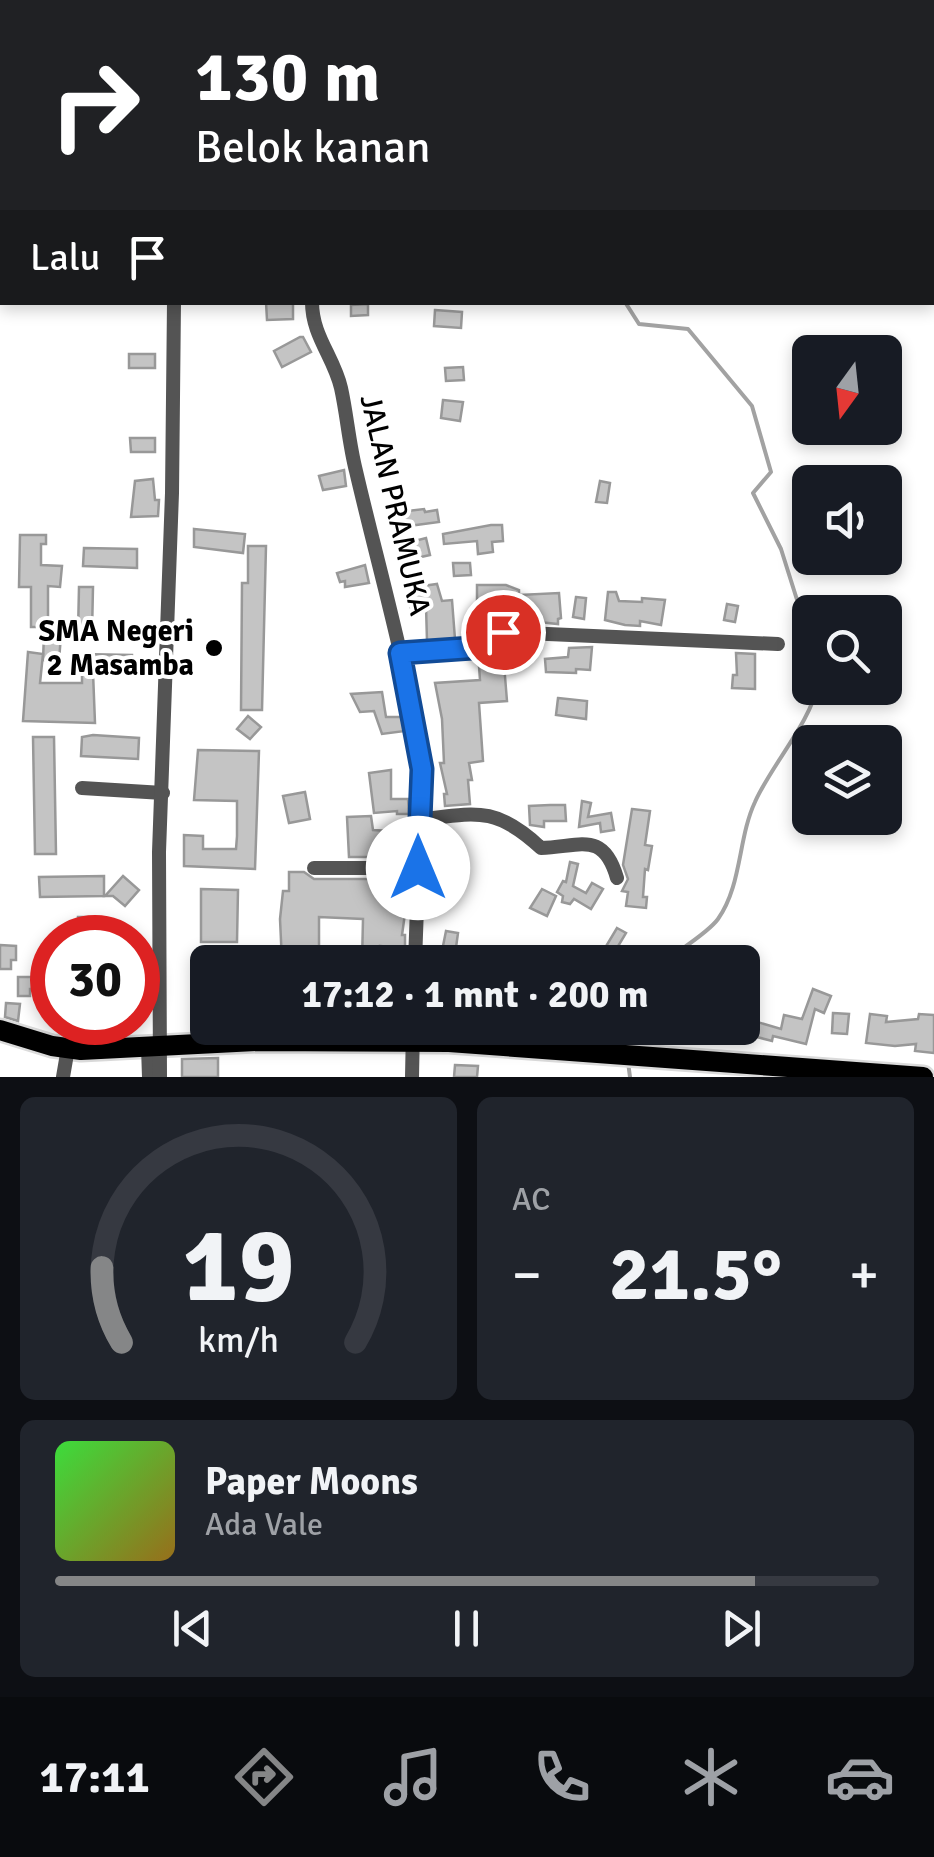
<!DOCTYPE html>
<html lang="id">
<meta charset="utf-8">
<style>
body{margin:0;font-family:Signika,sans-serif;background:#20242c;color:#f1f3f6;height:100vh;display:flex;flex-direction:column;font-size:38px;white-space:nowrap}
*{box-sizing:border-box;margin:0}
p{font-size:32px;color:#9ea1a6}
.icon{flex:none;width:55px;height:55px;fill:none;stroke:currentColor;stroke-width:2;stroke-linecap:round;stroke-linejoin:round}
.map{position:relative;height:1077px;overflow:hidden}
.sheet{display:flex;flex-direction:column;gap:20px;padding:20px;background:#0d0f14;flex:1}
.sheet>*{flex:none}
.top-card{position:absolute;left:0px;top:0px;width:935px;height:305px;box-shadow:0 5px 15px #0003;background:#202124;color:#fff;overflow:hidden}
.needle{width:65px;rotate:195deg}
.fabs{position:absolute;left:792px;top:335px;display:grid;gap:20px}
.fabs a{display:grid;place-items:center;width:110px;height:110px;border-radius:15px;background:#171b24;box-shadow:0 5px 15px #0003;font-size:50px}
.speed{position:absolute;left:30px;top:915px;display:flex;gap:20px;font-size:50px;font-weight:700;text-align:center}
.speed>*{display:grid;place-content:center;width:130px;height:130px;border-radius:50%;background:#171b24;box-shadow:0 5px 15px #0003;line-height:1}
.speed .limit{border:15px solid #d22;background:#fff;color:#111}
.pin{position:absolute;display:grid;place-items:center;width:85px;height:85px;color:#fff;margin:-42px;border:5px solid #fff;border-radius:50%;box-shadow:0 2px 10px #0007}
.me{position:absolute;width:110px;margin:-55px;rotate:0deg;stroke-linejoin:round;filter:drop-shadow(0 0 8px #0008)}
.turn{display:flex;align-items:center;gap:35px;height:210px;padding:0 30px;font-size:45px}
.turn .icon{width:130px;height:130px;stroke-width:2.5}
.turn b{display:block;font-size:70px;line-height:85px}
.then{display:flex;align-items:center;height:95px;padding:0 30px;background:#0003;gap:20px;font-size:38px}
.big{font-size:75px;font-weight:800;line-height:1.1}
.sheet .tile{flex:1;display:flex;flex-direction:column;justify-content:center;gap:15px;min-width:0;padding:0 35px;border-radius:15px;background:#20242c}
.sheet .dial{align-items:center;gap:0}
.dial svg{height:260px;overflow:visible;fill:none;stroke:#363941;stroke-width:7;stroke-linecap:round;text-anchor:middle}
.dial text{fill:#f1f3f6;stroke:none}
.song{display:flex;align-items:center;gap:30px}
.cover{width:120px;height:120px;border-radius:15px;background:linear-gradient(135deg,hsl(120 70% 55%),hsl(40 70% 35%))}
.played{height:10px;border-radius:5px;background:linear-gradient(90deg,#858687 85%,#363941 85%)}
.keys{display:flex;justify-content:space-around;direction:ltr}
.heat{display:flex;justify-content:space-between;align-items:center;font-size:55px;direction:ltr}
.sheet .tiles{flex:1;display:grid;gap:20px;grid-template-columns:1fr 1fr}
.tile:last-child{grid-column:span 2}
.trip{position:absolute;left:190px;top:945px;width:570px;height:100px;border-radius:15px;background:#171b24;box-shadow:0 5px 15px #0003;font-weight:800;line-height:100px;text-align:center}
.tab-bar{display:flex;height:160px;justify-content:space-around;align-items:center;background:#090b0e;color:#9ea1a6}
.tab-bar .icon{width:70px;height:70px}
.tab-bar .selected{color:#858687}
.tab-bar b{font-size:45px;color:#f1f3f6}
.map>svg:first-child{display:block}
.green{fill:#dbdbdb}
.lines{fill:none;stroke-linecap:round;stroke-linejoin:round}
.stream{stroke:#a2a2a2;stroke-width:4}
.building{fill:#c4c4c4;stroke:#989898;stroke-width:2.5}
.highway-casing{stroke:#dbdbdb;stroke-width:25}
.minor{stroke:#545454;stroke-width:14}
.highway{stroke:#000;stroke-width:20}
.route-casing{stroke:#114b97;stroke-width:25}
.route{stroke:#1a73e8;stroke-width:18}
.poi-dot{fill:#000;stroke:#fff;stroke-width:4}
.labels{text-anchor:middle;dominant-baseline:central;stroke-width:8;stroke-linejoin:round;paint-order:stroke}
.street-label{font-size:30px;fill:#000;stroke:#fff}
.poi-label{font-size:30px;font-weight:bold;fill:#000;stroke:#fff;text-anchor:end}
</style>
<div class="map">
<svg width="934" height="1077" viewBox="0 0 934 1077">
<rect width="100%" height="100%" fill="#fff"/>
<path class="green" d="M97,0H287V2H96Z"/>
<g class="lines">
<g class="stream">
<path d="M384,0L385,2"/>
<path d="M625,302L639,324L688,329L752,406L771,472L753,493L781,549L810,641"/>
<path d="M664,962C679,950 708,933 718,919C742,885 738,838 755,802C769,769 813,718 816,688"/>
<path d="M624,1028L627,1047"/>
<path d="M628,1062L630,1077"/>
</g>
</g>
<g class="building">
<path d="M266,302H293V319L267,320Z"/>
<path d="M368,304V315L351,316V305Z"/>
<path d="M435,310L462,312L461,328L434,326Z"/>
<path d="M300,337H303L311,352L282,367L274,351Z"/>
<rect x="129" y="354" width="26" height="14"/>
<path d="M463,367L464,380L446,381L445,368Z"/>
<path d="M443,400L463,402L460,421L441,418Z"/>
<path d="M130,438H155V452H131Z"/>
<path d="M344,470L346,486L323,490L319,476Z"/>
<path d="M153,479L155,500H159L158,516L131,517L135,481Z"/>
<path d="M600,481L610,483L607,503L596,502Z"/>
<path d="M424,509L425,512L437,510L439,522L401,527L399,512Z"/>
<path d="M491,525H502L503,541L492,542L493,552L478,554L477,541L444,544L443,534Z"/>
<path d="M194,529L245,534L243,553L194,547Z"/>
<path d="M20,535H46V544H41V565L62,566L60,587L48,586V627H31V587H19Z"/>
<path d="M426,538L430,555L403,561L399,545Z"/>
<path d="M248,546H266L262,710H241L242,583H248Z"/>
<path d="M84,548L137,549V568L83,566Z"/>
<path d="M453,563H470L471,575L454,576Z"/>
<path d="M365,565L369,583L345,587V581L340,582L337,573Z"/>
<path d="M437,584L442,601L452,600L455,639L427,641L426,606L411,608L408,588Z"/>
<path d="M477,585H506L519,590V595L559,593L561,618L558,619V624L501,618L500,603L477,604Z"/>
<path d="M79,587H93L92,633H78Z"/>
<path d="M608,592H616L619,601L642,602V598L665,600L661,625L640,621V626L625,625L605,620Z"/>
<path d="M576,597L586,598L584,619L573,617Z"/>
<path d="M727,604L738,606L735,622L724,620Z"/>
<path d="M44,634L61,635L59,661L43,660Z"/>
<path d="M592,647L590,670L576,669V673L546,672L545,659L568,657L569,648Z"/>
<path d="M28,652L43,654L40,683H82V654L132,655V673L93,672L95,723L23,721Z"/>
<path d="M736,653L755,654V689L732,688L733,675H737Z"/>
<path d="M504,664L507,701L479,703L483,761L469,763L472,780H468L470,804L445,806L444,794H447L440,763H444L442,719L435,683L480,680L479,666Z"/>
<path d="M382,692L386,717H403L405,731L382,734L374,711L360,712L351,694Z"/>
<path d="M558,698L587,701L586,719L556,715Z"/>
<path d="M248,716L261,727L250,739L237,729Z"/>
<path d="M93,735L139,738L138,759L81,756L82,737Z"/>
<path d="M33,737H54L56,854H35Z"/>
<path d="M198,750L259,751L255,869L184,866V835L203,836V849H236L237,836V801L194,800Z"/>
<path d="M391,770V799H408L409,814H397V811L374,813L369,773Z"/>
<path d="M305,792L310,819L289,823L283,796Z"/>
<path d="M582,801L591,803L588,817L611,813L614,830L601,832L600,823L579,827Z"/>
<path d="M550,805H565L566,821H544V827L530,825L529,806Z"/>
<path d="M632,809L650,811L645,845L652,846L648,870L645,869L643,897H647L646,908L626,906L628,892L622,891L628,879L623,865Z"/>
<path d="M371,816L373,830L409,832L408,857H349L347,817Z"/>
<path d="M570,862L578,864L573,886L586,893L592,883L603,889L591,909L574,899L570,904L562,902L563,896L557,892L563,881L566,882Z"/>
<path d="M289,872H304L314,879H399L397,905L406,906L402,935H405V949L380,946L379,962H362L363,919L319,917V962H282L280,919L283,891H289Z"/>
<path d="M104,876V896L40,897L39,877Z"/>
<path d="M123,876L139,890L125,906L113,896H105Z"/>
<path d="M201,889L238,890L237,942H201Z"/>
<path d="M542,889L556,896L547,916L530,908Z"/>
<path d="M78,917H99V923H108L107,932H98V938H66V926H78Z"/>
<path d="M617,928L626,933L614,953L605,948Z"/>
<path d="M446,931L458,933L454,962L440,961Z"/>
<path d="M0,945L16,946V960H11V969H0Z"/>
<path d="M40,971H52V989H30V996H18V977H39Z"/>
<path d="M813,989L831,996L824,1013L815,1009L806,1044L773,1036L772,1041L742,1033L745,1002L758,1006L754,1021L781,1029L784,1015L802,1019Z"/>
<path d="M6,1003L20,1004L18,1021L5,1017Z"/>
<path d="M833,1013L849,1014L847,1034L832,1033Z"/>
<path d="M870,1014L887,1016L886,1022L918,1019L919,1014L934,1015V1053L915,1051L916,1044L895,1046L866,1043Z"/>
<path d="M218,1058V1077H182V1059Z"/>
<path d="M455,1065L478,1066L477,1077H454Z"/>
</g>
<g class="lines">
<g class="highway-casing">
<path id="highway" d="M0,1030L52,1046L81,1050L258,1041L449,1042L923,1077"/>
</g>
<g class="minor">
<path d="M82,0V2"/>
<path d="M302,0V2"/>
<path d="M0,66H2"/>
<path d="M312,302C312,336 334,357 341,388C347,415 349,444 356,471C379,570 408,667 422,769L415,962"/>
<path d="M400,653L472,649L503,632L778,644"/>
<path d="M82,788L163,793"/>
<path d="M418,820C475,813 495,805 541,848C580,847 603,830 617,878"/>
<path d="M314,868H418"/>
<path d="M148,1047L149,1077"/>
<path d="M63,1077L68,1048"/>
<path d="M160,1077L159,852L172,493L174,302"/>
<path d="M412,1077L413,1028"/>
</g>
<use href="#highway" class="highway"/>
</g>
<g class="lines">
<g class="route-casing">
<path id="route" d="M418,868L422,769L400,653L472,648L503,632"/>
</g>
<use href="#route" class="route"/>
</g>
<circle class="poi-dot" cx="214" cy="648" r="10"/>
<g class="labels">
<g class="street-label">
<text transform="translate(395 505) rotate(77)">JALAN PRAMUKA</text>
</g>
<g class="poi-label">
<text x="194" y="631">SMA Negeri<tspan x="194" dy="34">2 Masamba</tspan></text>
</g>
</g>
</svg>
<div class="fabs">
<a><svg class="needle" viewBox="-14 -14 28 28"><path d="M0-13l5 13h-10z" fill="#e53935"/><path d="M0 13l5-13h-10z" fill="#9ea1a6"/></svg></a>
<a><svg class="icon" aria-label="sound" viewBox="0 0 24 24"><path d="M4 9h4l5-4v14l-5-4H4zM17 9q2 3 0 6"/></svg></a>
<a><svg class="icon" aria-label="search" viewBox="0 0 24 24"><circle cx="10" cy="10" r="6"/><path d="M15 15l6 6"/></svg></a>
<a><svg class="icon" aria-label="layers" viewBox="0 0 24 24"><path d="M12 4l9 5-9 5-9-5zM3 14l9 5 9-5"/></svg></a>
</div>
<div class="speed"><div class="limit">30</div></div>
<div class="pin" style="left:503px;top:632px;background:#d93025"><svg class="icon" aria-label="arrive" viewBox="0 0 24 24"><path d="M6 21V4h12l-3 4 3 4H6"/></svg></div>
<svg class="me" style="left:418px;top:868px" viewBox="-20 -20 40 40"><circle r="19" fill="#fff"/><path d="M0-13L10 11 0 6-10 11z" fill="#1a73e8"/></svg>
<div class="trip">17:12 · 1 mnt · 200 m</div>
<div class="top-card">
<div class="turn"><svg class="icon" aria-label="right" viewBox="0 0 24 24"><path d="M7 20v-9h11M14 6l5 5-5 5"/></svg><div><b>130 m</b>Belok kanan</div></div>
<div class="then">Lalu<svg class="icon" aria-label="arrive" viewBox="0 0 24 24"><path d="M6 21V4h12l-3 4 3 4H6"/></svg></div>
</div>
</div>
<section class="sheet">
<div class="tiles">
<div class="tile dial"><svg viewBox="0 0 100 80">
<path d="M14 69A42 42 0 1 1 86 69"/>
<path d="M14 69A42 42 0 0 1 8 46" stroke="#858687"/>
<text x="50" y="56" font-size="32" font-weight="700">19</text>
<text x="50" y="72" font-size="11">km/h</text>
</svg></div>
<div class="tile"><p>AC</p>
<div class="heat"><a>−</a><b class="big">21.5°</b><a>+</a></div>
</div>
<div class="tile">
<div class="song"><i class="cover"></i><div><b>Paper Moons</b><p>Ada Vale</p></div></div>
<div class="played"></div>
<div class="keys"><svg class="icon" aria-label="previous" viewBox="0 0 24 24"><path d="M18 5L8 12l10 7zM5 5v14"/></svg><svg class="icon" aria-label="pause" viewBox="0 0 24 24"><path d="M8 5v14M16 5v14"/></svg><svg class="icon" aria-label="next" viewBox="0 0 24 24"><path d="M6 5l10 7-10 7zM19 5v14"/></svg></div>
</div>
</div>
</section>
<nav class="tab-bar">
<b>17:11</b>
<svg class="icon selected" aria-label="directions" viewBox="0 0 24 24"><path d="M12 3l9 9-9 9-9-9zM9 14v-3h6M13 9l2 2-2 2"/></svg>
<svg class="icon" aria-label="music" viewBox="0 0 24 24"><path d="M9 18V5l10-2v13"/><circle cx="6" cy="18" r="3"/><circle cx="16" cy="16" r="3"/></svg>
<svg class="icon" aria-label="phone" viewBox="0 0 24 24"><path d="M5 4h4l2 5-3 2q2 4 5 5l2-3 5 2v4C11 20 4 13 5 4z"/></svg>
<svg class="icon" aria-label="climate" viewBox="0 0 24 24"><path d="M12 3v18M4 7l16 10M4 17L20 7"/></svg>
<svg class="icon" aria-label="car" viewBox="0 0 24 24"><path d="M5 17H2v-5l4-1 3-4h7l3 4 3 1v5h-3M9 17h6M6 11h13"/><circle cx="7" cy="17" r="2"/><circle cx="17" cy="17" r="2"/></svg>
</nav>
